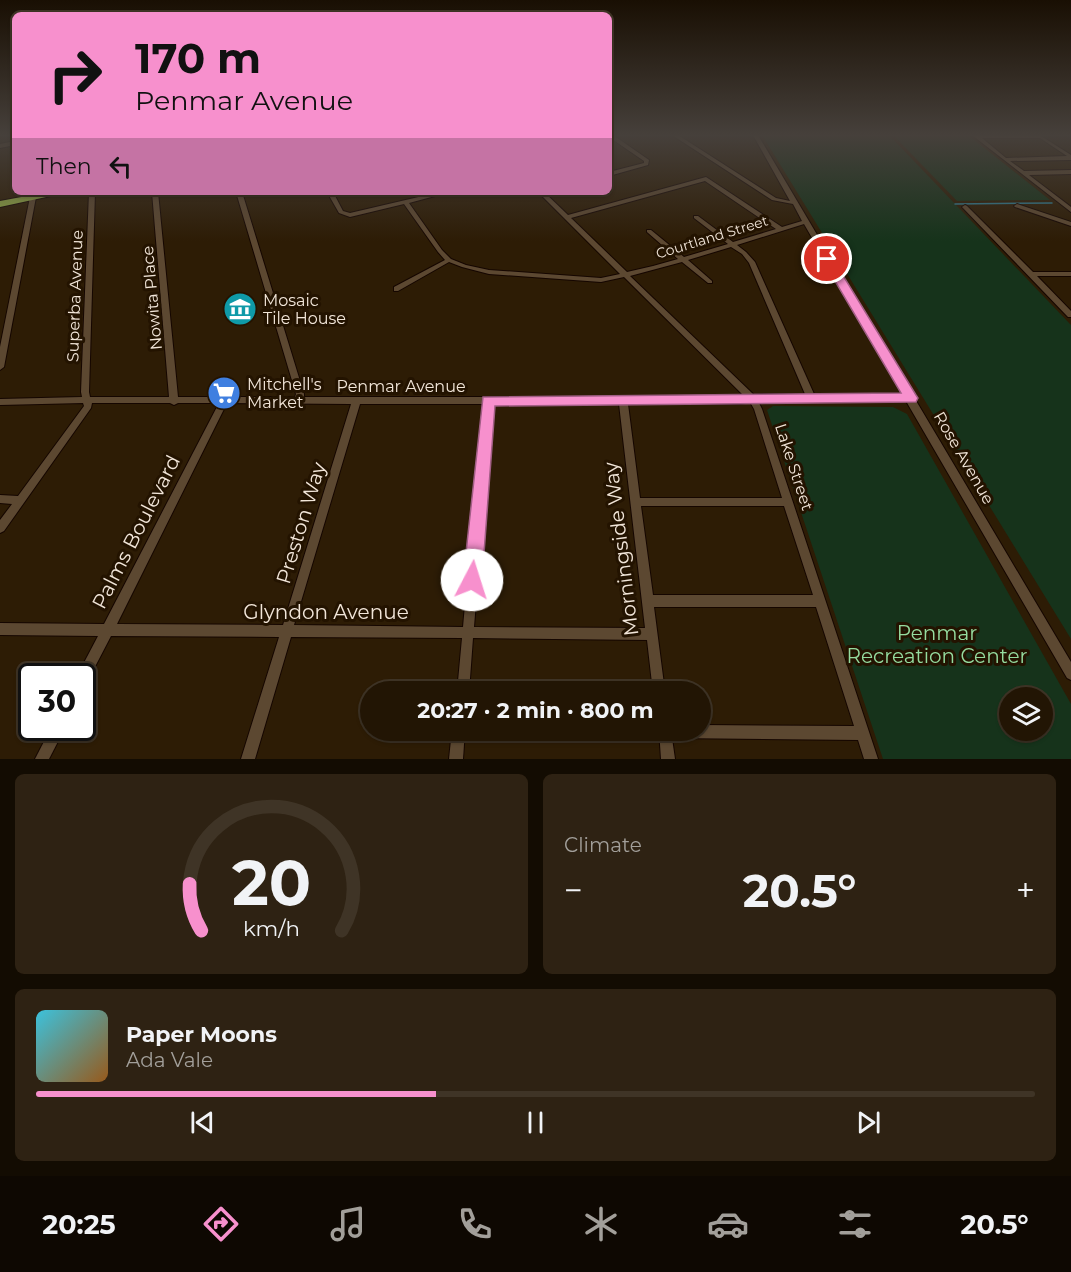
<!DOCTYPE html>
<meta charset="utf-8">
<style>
body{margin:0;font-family:Montserrat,sans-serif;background:#2e2213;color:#f1f3f6;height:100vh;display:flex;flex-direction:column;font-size:22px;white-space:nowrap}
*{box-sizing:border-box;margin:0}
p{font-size:20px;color:#a29f9a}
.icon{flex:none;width:33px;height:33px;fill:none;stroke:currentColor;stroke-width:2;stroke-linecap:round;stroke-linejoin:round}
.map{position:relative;height:759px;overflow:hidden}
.drawer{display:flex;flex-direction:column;gap:15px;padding:15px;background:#130c02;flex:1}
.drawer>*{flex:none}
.top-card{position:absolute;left:12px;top:12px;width:600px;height:183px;border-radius:9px;box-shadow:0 2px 4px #0004,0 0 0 2px #3f3426;background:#f790cd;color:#111;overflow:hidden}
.tools{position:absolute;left:999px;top:687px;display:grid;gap:12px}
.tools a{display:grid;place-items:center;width:54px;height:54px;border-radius:50%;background:#221504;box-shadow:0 2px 4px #0004,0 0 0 2px #3f3426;font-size:30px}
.speed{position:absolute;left:18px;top:663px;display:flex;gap:12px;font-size:30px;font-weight:700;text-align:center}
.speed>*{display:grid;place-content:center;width:78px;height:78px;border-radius:50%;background:#221504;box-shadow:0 2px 4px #0004,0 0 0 2px #3f3426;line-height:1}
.speed .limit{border:3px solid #111;border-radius:9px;background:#fff;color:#111}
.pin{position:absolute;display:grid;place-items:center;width:51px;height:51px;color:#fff;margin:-26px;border:3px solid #fff;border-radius:50%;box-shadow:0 2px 6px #0007}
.me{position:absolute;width:66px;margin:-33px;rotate:5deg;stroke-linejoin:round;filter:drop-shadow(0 0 4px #0008)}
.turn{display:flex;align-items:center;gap:21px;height:126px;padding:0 24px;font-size:27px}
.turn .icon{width:78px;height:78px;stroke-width:2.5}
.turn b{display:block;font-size:42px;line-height:51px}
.then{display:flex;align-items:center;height:57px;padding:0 24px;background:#0003;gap:12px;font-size:22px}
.big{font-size:45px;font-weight:700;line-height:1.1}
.drawer .tile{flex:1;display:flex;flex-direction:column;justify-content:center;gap:9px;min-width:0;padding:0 21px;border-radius:9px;background:#2e2213}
.drawer .dial{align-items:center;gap:0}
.dial svg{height:156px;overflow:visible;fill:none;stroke:#3f3426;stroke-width:7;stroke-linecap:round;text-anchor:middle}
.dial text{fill:#f1f3f6;stroke:none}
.song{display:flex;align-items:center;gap:18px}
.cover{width:72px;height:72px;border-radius:9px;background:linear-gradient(135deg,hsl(190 70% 55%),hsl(30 70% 35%))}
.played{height:6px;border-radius:3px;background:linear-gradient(90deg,#f790cd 40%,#3f3426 40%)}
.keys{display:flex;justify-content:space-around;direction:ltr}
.heat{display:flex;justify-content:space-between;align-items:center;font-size:33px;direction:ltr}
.drawer .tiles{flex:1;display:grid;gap:15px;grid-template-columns:1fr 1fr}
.tile:last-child{grid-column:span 2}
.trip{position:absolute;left:360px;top:681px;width:351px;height:60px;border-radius:30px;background:#221504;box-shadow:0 2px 4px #0004,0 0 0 2px #3f3426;font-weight:700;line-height:60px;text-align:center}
.menu{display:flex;height:96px;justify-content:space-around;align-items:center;background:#0e0802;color:#a29f9a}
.menu .icon{width:42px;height:42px}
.menu .on{color:#f790cd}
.menu b{font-size:27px;color:#f1f3f6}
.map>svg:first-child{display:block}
.green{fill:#16331b;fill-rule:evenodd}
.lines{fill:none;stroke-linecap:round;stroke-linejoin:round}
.stream{stroke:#2f7a8f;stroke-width:1.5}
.minor-casing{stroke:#150600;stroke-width:2}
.highway-casing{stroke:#150600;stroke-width:2}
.minor{fill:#5c4831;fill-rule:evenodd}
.highway{fill:#8fa746;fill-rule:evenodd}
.route{fill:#f790cd;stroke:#a15e85;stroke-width:1.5}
.labels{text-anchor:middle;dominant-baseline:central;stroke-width:6;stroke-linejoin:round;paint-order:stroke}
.far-street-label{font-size:14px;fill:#f2e6d9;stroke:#231300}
.street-label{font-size:16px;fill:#f2e6d9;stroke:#231300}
.poi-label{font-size:16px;fill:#f2e6d9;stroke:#231300;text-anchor:start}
.near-street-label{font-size:20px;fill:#f2e6d9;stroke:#231300}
.near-park-label{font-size:20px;fill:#95dc9f;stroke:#231300}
</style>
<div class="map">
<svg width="1071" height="759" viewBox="0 0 1071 759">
<rect width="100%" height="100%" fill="#2d1c05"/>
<g class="green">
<path d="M762,135H889L1071,325V639Z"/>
<path d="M893,135H968L1050,200L957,201Z"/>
<path d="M773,406L893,407L907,414L1071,704V759H883L767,410ZM1010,698H1042V730H1010Z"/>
</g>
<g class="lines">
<path class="stream" d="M955,204L1052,203"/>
<g class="minor-casing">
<g id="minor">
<path d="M609,135H613L649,160L648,165L609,176V172L644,163V161L609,137Z"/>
<path d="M672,135H678L776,198L790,201L753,135H758L912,395L914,396L915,399L1071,662V680L1067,678L906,401H758L762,409L878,759H864L858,740L672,738L675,759H661L659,730H700V725L854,726L816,607H654L665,692H653L647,640L473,638L469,692H457L462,638L291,637L255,759H241L279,637L111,636L86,684L82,686V676H77L98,636L0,635V623L104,624L219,403H178L174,405L170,403H92L91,408L4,531L0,533V520L12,504L0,503V495L18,496L84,406L83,403L0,405V399L82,397L81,392L89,192H95L89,392L90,397H169L152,192H158L178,397H295L296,394L236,192H242L304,394V397H745L624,277L601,282L489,274L462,267L449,262L398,291H394V287L445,260L438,252L404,204L350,217L339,213L327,192H333L343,211L350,213L440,192H450L409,203L442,250L451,259L466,265L489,270L601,278L620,274L538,192H544L568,215L706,177L782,227L802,221L793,204L772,200ZM705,181L776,229L733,242L698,216H694V218L728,244L684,257L651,230H647V232L678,259L653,266L627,272L571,218ZM804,224L903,395L814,394L755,262L746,252L737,245ZM731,247L742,254L749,263L805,394H763L754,395L630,276L682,262L708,283H712V281L688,260ZM750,402L754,409L782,498H640L628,404H740ZM227,403L351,404L283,625L117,624ZM360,404H483L463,627L294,625ZM492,404H619L645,628L474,627ZM641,506H784L813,595H653Z"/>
<path d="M972,135L1041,136L1071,155V160L1010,161L1024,171L1071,170V174L1029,175L1071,207V212ZM982,138H1040L1067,156L1006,158Z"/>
<path d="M15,141V145L0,148V144Z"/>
<path d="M33,195L36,197L4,367L0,370V347L30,197Z"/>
<path d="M1017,204L1071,222V226L1015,207L1014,206Z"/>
<path d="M965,205L967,206L1033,272H1071V276H1037L1071,311V317H1068L963,208L962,207Z"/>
<path d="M51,728H65L49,759H35Z"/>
<path d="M452,730H465L463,759H449Z"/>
</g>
</g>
<g class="highway-casing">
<path id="highway" d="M48,192H64L60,194L0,207V201Z"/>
</g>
<use href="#minor" class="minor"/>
<use href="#highway" class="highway"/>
</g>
<linearGradient id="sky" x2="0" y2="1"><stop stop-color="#190f03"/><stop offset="0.56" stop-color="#46403b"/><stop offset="1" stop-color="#46403b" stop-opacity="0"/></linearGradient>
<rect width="1071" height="241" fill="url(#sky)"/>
<path class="route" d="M827,255L833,259L916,395L918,398L916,402L495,406L482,580L479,587L472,589L466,587L463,580L483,397L901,393L822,259Z"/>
<defs>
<g id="museum-disc" transform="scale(1.725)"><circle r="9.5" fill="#0f9aa8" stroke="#231300"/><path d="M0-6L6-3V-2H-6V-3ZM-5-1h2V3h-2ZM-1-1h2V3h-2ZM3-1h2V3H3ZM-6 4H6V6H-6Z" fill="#fff"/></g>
<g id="supermarket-disc" transform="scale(1.725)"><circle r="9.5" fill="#3f7fe0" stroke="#231300"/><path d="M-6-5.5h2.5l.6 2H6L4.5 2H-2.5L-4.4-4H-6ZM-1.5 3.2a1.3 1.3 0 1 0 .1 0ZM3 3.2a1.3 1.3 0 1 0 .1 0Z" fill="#fff"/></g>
</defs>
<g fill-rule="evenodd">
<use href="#museum-disc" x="240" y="309"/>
<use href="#supermarket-disc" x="224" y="393"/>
</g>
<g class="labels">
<g class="far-street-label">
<text transform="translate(712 237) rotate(-17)">Courtland Street</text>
</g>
<g class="street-label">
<text transform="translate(75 296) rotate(-88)">Superba Avenue</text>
<text transform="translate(152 298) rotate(-95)">Nowita Place</text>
<text x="401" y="386">Penmar Avenue</text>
<text transform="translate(964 458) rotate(60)">Rose Avenue</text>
<text transform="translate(794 467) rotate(72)">Lake Street</text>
</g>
<g class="poi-label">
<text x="263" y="300">Mosaic<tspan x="263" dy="18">Tile House</tspan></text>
<text x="247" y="384">Mitchell's<tspan x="247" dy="18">Market</tspan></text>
</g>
<g class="near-street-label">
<text transform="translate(301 523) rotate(-73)">Preston Way</text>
<text transform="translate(136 532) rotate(-63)">Palms Boulevard</text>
<text transform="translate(621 549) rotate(-97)">Morningside Way</text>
<text x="326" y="612">Glyndon Avenue</text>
</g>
<g class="near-park-label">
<text x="937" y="633">Penmar<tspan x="937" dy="23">Recreation Center</tspan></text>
</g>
</g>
</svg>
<div class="tools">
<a><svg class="icon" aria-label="layers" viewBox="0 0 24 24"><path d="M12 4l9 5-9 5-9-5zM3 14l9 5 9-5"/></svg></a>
</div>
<div class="speed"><div class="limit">30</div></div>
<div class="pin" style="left:827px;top:259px;background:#d93025"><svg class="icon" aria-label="arrive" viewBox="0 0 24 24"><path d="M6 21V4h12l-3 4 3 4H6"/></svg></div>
<svg class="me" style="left:472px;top:580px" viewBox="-20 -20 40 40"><circle r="19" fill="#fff"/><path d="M0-13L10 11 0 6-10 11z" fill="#f790cd"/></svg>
<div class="trip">20:27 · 2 min · 800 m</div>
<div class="top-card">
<div class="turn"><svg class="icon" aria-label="right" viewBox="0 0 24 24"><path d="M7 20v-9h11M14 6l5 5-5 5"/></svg><div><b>170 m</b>Penmar Avenue</div></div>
<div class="then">Then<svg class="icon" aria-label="left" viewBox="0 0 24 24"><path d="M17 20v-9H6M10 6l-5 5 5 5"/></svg></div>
</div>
</div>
<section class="drawer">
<div class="tiles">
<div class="tile dial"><svg viewBox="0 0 100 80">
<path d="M14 69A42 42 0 1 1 86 69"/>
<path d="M14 69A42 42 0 0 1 8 45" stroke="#f790cd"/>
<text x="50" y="56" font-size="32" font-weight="700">20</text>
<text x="50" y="72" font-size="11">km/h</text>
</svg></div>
<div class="tile"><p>Climate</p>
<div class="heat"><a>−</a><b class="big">20.5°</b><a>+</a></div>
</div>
<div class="tile">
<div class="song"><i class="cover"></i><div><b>Paper Moons</b><p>Ada Vale</p></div></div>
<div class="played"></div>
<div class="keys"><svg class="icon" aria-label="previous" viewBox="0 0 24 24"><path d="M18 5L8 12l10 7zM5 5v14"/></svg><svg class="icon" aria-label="pause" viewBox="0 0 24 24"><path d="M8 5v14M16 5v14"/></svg><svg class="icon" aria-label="next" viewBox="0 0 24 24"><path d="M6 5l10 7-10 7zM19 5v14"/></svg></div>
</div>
</div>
</section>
<nav class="menu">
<b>20:25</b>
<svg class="icon on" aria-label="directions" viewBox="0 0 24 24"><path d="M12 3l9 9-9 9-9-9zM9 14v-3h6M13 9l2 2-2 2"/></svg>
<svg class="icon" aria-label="music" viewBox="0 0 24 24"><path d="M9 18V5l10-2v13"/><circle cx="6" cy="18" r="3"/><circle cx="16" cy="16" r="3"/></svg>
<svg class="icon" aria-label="phone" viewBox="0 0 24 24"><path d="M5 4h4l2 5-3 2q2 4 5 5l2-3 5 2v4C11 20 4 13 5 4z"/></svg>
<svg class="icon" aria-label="climate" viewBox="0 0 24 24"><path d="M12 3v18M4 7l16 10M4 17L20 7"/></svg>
<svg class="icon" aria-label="car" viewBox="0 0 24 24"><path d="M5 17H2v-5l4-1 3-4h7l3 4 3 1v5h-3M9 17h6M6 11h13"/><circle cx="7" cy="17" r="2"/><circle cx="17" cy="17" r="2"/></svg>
<svg class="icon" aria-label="filters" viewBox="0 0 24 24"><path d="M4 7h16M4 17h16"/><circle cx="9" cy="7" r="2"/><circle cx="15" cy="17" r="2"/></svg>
<b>20.5°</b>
</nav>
